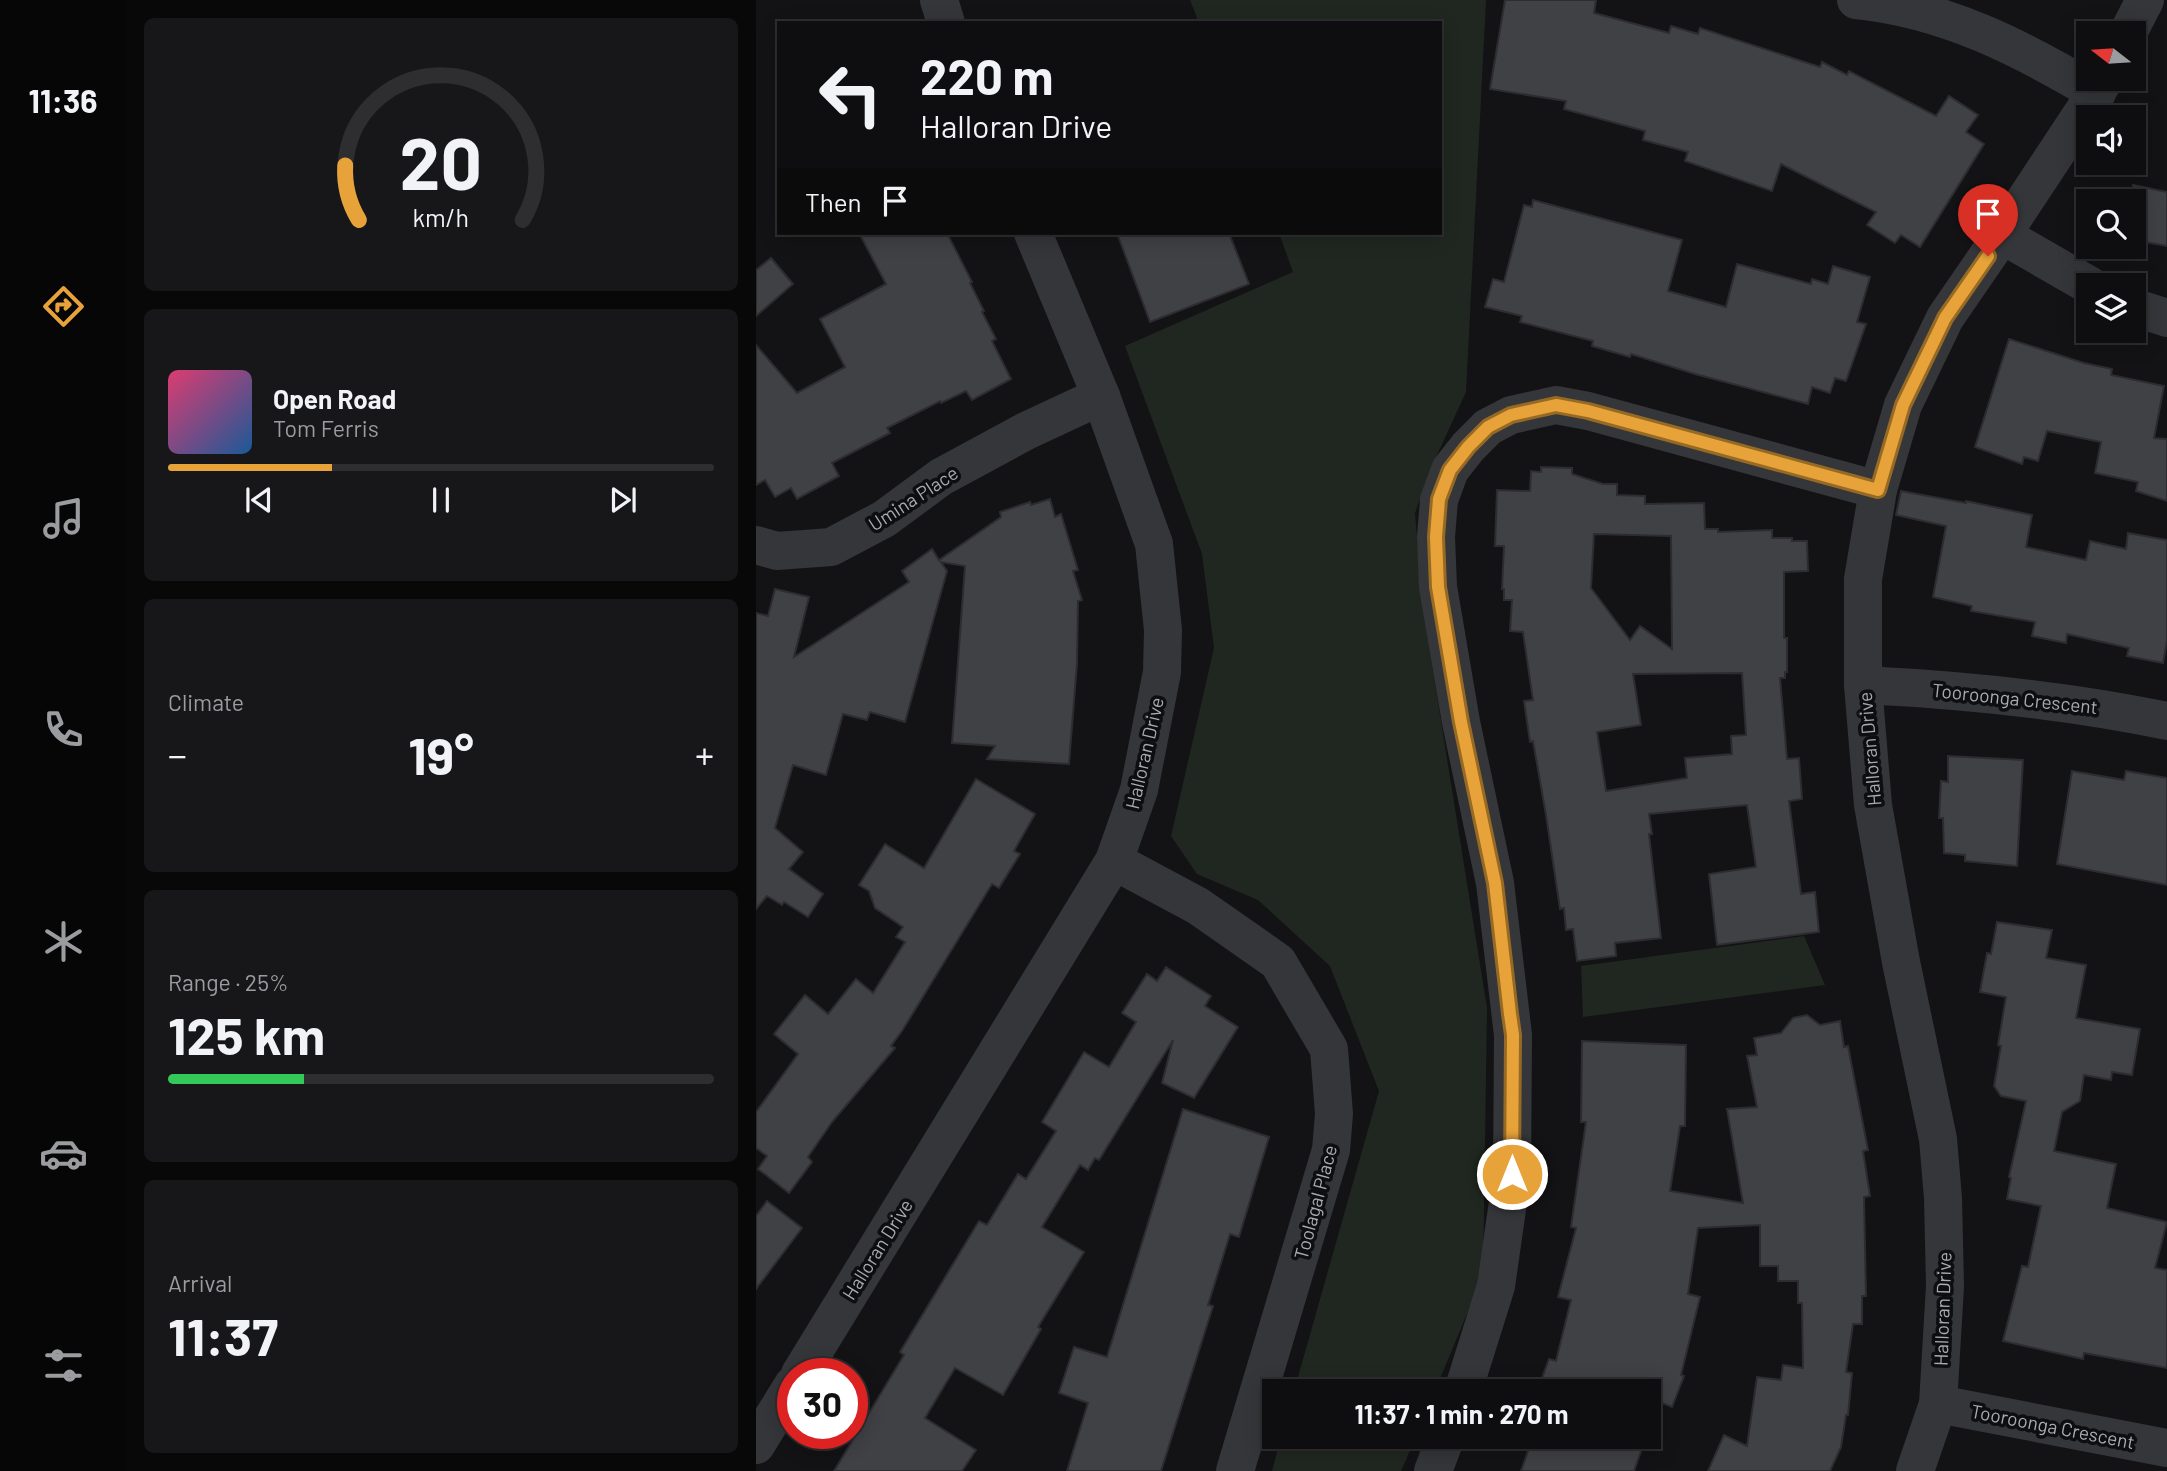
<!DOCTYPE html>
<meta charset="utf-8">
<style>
body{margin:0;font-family:Barlow,sans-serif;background:#171719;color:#f1f3f6;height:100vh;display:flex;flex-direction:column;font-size:26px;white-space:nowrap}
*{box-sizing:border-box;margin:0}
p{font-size:23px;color:#9b9c9f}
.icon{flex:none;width:38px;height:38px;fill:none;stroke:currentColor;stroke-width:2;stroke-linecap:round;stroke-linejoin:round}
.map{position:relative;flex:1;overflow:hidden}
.panel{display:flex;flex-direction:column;gap:18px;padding:18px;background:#080809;width:630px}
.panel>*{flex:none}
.hud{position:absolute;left:21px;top:21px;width:665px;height:214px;border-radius:0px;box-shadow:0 4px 18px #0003,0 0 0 2px #2e2e30;background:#0e0e10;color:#f1f3f6;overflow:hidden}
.needle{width:46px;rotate:287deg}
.controls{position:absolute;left:1320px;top:21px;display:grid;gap:14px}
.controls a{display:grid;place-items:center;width:70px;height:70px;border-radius:0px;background:#0e0e10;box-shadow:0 4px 18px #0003,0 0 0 2px #2e2e30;font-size:35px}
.speed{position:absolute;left:21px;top:1358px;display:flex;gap:14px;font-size:35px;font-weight:700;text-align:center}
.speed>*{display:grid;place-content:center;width:91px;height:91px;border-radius:50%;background:#0e0e10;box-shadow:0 4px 18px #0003,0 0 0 2px #2e2e30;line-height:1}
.speed .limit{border:10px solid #d22;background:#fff;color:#111}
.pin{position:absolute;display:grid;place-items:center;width:60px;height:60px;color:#fff;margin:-72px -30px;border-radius:50% 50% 50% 0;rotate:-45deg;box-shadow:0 0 7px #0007}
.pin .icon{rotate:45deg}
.me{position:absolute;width:77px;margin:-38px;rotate:0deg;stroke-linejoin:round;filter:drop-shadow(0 0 5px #0008)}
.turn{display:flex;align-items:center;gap:24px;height:147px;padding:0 28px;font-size:32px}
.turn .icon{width:91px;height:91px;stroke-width:2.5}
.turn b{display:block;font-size:49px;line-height:60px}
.then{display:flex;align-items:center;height:66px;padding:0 28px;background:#0003;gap:14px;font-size:26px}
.big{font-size:52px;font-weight:700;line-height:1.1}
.panel .card{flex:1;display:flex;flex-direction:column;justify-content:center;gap:10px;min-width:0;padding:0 24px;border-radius:10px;background:#171719}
.panel .dial{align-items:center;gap:0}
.dial svg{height:182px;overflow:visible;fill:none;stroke:#2e2e30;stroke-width:7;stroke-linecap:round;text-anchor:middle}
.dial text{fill:#f1f3f6;stroke:none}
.song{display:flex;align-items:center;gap:21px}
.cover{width:84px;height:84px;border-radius:10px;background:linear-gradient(135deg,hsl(340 70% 55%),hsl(210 70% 35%))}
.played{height:7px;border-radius:4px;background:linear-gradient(90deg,#e7a339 30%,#2e2e30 30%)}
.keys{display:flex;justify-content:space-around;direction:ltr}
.heat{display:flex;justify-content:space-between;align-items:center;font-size:38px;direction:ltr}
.charge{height:10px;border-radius:5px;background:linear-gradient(90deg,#34c759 25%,#2e2e30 0)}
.trip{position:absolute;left:506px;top:1379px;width:399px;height:70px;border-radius:0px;background:#0e0e10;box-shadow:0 4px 18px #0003,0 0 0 2px #2e2e30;font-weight:700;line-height:70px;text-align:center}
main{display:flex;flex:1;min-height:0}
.dock{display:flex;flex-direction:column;width:126px;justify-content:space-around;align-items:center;background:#060606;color:#9b9c9f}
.dock .icon{width:49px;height:49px}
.dock .selected{color:#e7a339}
.dock b{font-size:32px;color:#f1f3f6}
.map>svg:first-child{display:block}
.green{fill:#202720}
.building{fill:#404145;stroke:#2d2d31;stroke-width:2;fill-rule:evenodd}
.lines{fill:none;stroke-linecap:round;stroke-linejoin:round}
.minor{stroke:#343639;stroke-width:38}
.route-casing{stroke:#966a25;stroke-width:18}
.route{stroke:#e7a339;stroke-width:12}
.labels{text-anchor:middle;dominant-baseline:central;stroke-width:7;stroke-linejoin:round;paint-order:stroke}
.street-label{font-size:19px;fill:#a6abb4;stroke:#0e0e10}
</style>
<main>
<nav class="dock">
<b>11:36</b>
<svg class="icon selected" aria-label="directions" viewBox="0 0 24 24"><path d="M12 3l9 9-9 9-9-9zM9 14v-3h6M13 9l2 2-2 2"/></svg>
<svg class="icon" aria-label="music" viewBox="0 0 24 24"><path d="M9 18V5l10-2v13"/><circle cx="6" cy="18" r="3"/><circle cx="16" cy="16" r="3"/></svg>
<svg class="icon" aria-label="phone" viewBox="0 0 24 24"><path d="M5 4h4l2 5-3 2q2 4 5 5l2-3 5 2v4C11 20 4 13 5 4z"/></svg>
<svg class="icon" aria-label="climate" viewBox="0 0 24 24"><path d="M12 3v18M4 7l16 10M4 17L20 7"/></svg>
<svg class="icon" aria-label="car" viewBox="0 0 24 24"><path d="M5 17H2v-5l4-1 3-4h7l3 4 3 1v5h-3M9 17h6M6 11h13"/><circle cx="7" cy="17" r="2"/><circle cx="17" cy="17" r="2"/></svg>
<svg class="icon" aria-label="filters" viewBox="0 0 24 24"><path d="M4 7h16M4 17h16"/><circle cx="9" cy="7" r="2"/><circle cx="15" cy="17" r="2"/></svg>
</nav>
<section class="panel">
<div class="card dial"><svg viewBox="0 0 100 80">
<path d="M14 69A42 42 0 1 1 86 69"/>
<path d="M14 69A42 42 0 0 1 8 45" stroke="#e7a339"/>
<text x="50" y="56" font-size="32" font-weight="700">20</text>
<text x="50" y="72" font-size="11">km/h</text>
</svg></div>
<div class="card">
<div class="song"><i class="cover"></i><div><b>Open Road</b><p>Tom Ferris</p></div></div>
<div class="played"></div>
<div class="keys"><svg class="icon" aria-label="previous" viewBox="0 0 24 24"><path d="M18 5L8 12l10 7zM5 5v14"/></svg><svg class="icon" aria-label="pause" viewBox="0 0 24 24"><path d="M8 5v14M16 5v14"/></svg><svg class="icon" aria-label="next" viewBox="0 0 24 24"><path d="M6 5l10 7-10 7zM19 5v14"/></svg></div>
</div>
<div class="card"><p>Climate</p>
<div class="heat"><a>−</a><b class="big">19°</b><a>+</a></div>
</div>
<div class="card"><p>Range · 25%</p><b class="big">125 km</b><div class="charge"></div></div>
<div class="card"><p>Arrival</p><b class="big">11:37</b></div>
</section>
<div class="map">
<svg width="1411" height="1471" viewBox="0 0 1411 1471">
<rect width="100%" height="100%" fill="#131315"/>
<g class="green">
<path d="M434,0H730L710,392L676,466L659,513L667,609L731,1008L727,1275L679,1391H538L623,1091L574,966L502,900L441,874L415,836L458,648L446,554L369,346L537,272L523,233H684V23H443Z"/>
<path d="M1048,936L1069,985L827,1017L825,966Z"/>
<path d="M525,1437H660L645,1471H516Z"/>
</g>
<g class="building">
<path d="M749,0H840L838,13L913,33L915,26L942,34L944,28L1064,67L1066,62L1091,75L1093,71L1180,116L1193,96L1222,115L1210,132L1228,144L1164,247L1145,235L1139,243L1111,225L1120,212L1025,164L1016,191L929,161L932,152L887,140L889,131L808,109L810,101L734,89Z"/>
<path d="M1377,185L1411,192V246L1377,240Z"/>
<path d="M777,200L926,240L912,291L970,307L981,264L1055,284L1056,279L1072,284L1077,266L1114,277L1101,322L1110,324L1090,381L1079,378L1074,393L1056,387L1052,404L939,374L875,354L874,357L836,346L837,341L764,322L766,316L729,307L737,279L748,282L768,205L776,207Z"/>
<path d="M103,233H191L216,282L214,283L228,311L226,312L240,339L236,341L255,379L216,400L210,391L185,403L184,401L131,428L134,433L76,463L83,476L41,499L35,488L19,497L9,480L0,485V345L41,393L89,367L64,319L130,284Z"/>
<path d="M361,233H473L493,284L394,322Z"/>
<path d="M15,258L37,284L0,316V270Z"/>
<path d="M1253,339L1328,363L1356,369L1355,375L1408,386L1398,438L1411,439V501L1380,491L1382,482L1339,473L1345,442L1291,431L1282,461L1268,457L1266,464L1219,447Z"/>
<path d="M785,467L816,468V474L847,484H861V495L889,496V504L948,503L949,529H962V532L1016,530V538H1036V541H1051L1052,571L1028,572V638H1031V672H1029V678H1024L1031,759L1043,758L1046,799L1033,801L1045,894L1059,892L1063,932L961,945L953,874L1000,867L991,805L893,814L896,834H893L905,938L859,943L860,956L821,961L817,929L810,930L808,908L804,909L790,815L777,741L774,742L768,701L777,700L767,632L754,631L756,600H748V589H746L748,546H739L741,490L774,491L775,471L785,472ZM838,534L915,536L916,649L884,626L874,640L835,588ZM986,673L990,735L975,736L976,754L929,758L931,778L850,791L841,732L885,725L877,674Z"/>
<path d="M1145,491L1210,503V501L1276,515L1270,547L1330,560L1334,541L1370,549L1372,533L1411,540V641L1407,663L1371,656L1373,648L1311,634L1310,643L1276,636L1279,622L1215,611L1216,606L1177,597L1190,526L1140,515Z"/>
<path d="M294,499L299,517L305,514L322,570L317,571L326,600L322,601L321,663L313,764L231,759L239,746L196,743L209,566L185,562L191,571L149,722L114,712L111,720L87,714L70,775L37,765L19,828L47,852L33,869L67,894L52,917L28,902L26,905L11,896L0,909V613L12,616L19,589L53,597L38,657L153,582L146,571L176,549L183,560L245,517L244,512L274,502L275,505Z"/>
<path d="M1192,756L1267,760L1261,866L1209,861V855L1188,853L1187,818H1183L1185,781L1192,782Z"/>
<path d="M1316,771L1368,780L1370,771L1411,778V885L1301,864Z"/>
<path d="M220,779L279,814L258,851L264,854L243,888L236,884L146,1031L135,1046L139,1048L76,1122L52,1157L56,1162L33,1193L2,1169L11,1156L0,1148V1112L42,1054L18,1034L49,995L72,1014L100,979L117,993L149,942L140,937L147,927L119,908L113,891L103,885L129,844L168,868Z"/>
<path d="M1241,922L1296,930L1290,958L1330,965L1320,1018L1384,1029L1376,1075L1356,1072L1355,1080L1328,1075L1324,1101L1306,1112L1298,1151L1360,1164L1351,1208L1411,1222L1399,1268L1411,1270V1368L1328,1353L1327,1359L1247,1341L1266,1266L1272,1267L1285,1206L1251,1199L1255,1178L1253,1177L1270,1101L1245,1096L1238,1086L1245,1046L1242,1045L1250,997L1224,992L1231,953L1235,954Z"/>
<path d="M410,967L455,996L449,1006L482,1027L438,1098L406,1083L417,1040L343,1160L339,1158L332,1170L324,1165L286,1227L328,1252L282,1327L285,1329L247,1395L199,1368L169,1418L220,1450L206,1471H78L148,1355L144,1352L223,1221L231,1225L262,1174L270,1179L300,1131L286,1122L328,1052L353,1067L380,1022L366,1013L391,974L401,981Z"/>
<path d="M1051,1015L1064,1025L1084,1021L1088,1047L1092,1046L1112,1150L1107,1151L1114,1196L1108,1197L1110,1296H1106V1324H1097L1090,1372L1096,1373L1092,1415H1090L1085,1447L1074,1471H952L968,1435L991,1446L1001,1377L1025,1380L1027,1365L1047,1368L1046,1303H1042V1281H1022V1266H1004V1225L942,1228L932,1294L944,1297L925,1375L928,1376L916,1407L904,1402L892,1431V1391H794L795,1389L784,1384L793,1359L800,1361L815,1300L802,1297L820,1228L815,1227L830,1122H825L826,1041L930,1045L929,1126H924L914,1191L987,1203L971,1109L1001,1107L991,1056L1001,1055L998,1038L1025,1033L1037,1018Z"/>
<path d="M427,1109L513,1137L483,1237L474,1234L452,1305L457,1306L405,1471H311L332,1403L303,1393L318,1347L351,1357Z"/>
<path d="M11,1201L46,1228L0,1289V1216Z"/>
<path d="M777,1437H890L878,1471H765Z"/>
</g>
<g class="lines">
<g class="minor">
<path d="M183,0L190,23"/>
<path d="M1100,0C1190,9 1265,48 1341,93"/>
<path d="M1372,33L1389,0"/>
<path d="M1246,235L1333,285"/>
<path d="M1377,307L1411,318"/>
<path d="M0,545L21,551L75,547L128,519L185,477L270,431L345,396"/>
<path d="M1107,685C1209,690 1310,700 1411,721"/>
<path d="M358,861L442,906L522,962L573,1049L578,1114L575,1150L479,1471"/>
<path d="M44,1374L358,861L383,790L406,672L407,630L398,544L345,396L277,233"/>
<path d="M707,1391L740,1286L756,1174L757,1035L739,883L705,722L682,587L680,537L683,500L694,470L712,447L732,427L755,415L800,405L832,411L1122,490"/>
<path d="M1182,1404L1411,1448"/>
<path d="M0,1445L37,1385"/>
<path d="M677,1471L690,1437"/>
<path d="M1159,1471L1182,1404L1189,1286L1187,1198L1182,1139L1145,962L1117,805L1107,685V579L1122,490L1147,405L1189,318L1246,235L1349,79"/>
</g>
</g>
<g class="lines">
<g class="route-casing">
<path id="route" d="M756,1174L757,1035L754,1014L739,883L705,722L682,587L680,537L683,499L694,470L712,447L732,427L755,415L800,405L832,411L1122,490L1147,405L1189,318L1232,256"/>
</g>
<use href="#route" class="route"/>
</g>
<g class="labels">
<g class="street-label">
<text transform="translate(157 498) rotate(-33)">Umina Place</text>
<text transform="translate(1259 698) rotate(6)">Tooroonga Crescent</text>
<text transform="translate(1113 749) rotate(-95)">Halloran Drive</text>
<text transform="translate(388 753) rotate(-77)">Halloran Drive</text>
<text transform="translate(559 1202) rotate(-75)">Toolagal Place</text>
<text transform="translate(121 1249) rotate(-58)">Halloran Drive</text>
<text transform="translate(1186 1309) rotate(-88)">Halloran Drive</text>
<text transform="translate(1297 1426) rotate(11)">Tooroonga Crescent</text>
</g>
</g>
</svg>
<div class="controls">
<a><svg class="needle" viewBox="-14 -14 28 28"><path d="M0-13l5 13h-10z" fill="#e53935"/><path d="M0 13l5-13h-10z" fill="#9b9c9f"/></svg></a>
<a><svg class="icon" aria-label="sound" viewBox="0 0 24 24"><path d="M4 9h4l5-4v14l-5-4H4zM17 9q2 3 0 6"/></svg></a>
<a><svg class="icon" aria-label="search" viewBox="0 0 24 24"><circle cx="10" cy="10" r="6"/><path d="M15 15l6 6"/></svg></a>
<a><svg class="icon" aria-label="layers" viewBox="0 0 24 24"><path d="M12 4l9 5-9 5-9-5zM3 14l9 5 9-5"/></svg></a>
</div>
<div class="speed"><div class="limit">30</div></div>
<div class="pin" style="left:1232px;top:256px;background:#d93025"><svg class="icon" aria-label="arrive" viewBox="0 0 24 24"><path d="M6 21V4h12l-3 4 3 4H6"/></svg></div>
<svg class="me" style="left:756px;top:1174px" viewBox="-20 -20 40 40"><circle r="17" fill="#e7a339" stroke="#fff" stroke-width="3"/><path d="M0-11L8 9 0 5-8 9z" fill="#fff"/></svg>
<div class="trip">11:37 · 1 min · 270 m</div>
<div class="hud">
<div class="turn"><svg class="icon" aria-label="left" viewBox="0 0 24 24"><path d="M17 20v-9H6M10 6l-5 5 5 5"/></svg><div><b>220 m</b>Halloran Drive</div></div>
<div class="then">Then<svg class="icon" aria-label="arrive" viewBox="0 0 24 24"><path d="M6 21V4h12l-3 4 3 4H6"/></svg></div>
</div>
</div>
</main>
